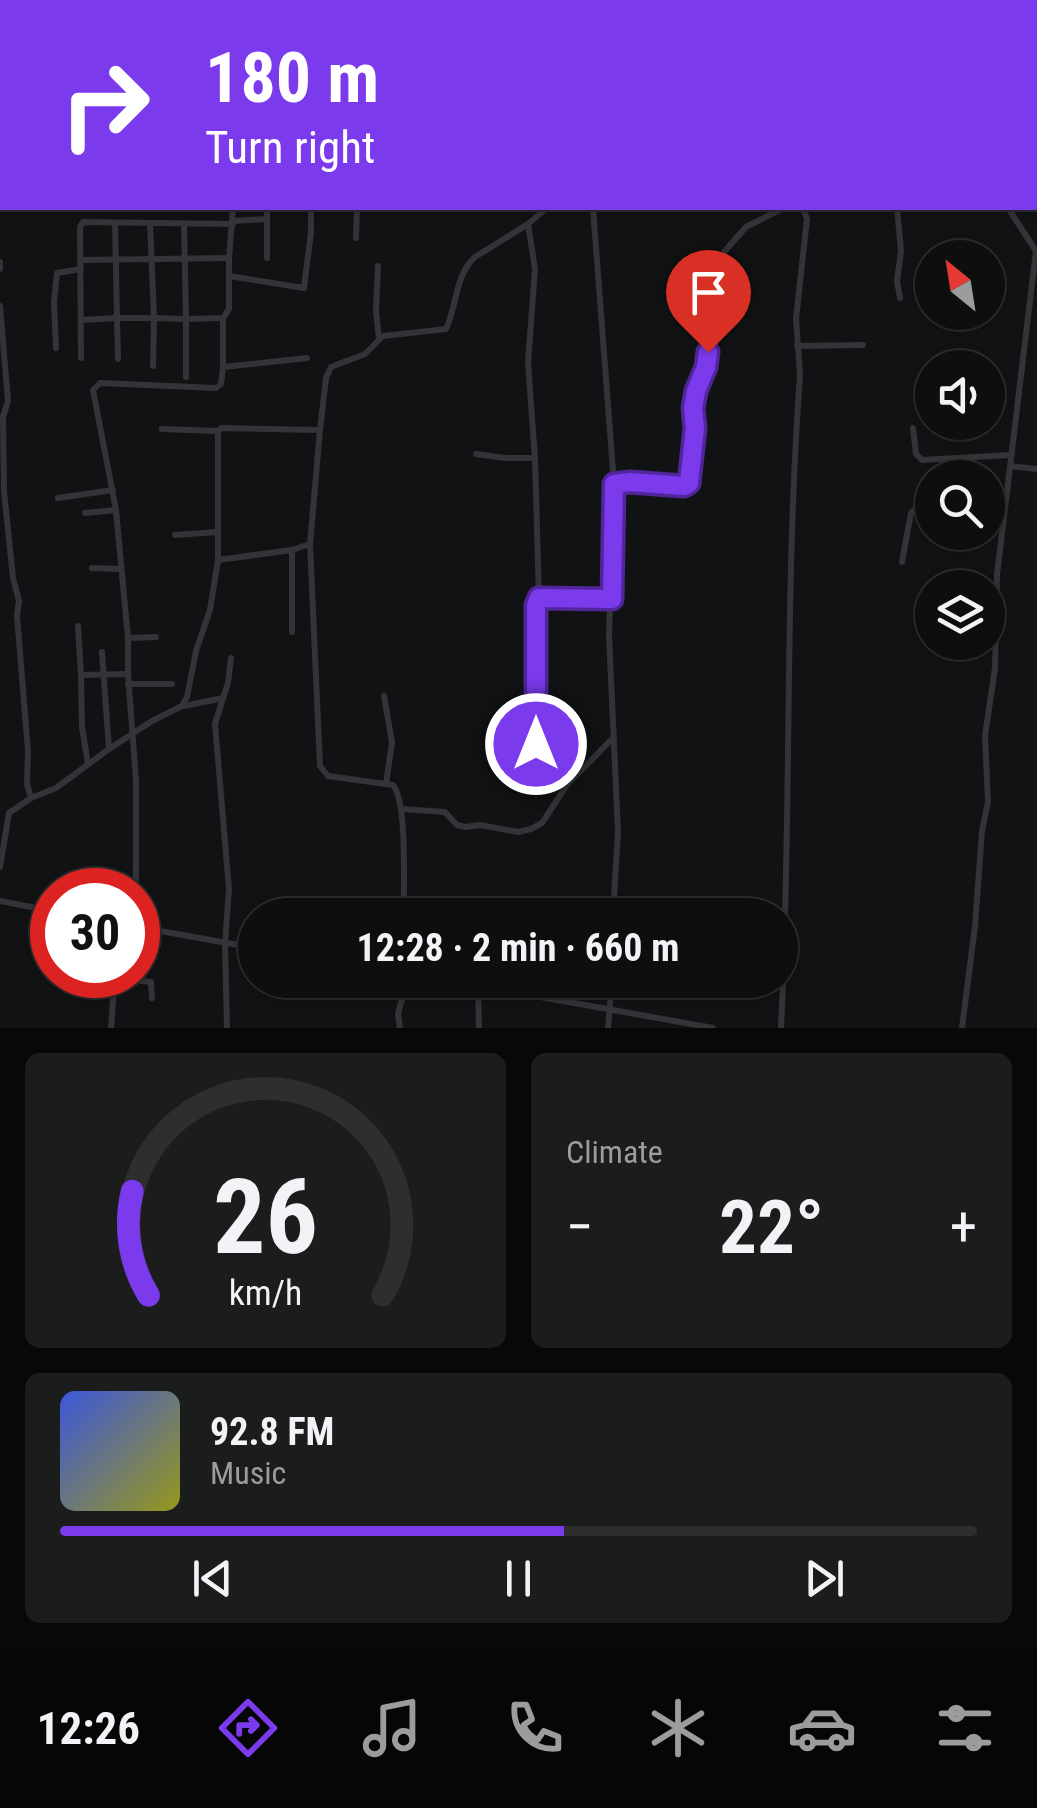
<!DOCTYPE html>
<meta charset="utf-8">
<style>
body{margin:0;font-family:"Roboto Condensed",sans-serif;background:#1b1c1c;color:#f1f3f6;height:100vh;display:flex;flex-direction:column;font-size:38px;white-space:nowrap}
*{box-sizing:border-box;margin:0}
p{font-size:32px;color:#9a9c9e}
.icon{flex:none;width:55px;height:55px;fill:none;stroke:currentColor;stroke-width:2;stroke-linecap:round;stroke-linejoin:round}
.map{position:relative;height:1028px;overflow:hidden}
.sheet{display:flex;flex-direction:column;gap:25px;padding:25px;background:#070808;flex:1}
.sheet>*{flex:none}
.top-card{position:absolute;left:0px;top:0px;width:1038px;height:210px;box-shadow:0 2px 8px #0004,0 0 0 2px #2d2e2e;background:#7c3aed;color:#fff;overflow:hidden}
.needle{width:65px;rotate:330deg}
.buttons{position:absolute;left:915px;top:240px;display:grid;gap:20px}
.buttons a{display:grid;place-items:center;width:90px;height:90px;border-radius:50%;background:#0d0e0e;box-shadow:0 2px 8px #0004,0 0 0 2px #2d2e2e;font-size:50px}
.speed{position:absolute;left:30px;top:868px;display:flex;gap:20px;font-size:50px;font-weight:700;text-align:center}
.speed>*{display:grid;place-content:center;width:130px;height:130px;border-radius:50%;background:#0d0e0e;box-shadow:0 2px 8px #0004,0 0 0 2px #2d2e2e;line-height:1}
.speed .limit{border:15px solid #d22;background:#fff;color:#111}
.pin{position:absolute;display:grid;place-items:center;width:85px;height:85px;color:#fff;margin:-102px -42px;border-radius:50% 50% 50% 0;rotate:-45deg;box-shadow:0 0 10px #0007}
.pin .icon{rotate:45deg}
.me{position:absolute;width:110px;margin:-55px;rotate:0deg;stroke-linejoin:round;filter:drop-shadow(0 0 8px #0008)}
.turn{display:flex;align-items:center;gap:35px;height:210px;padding:0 40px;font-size:45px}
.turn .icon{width:130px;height:130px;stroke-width:2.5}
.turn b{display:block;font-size:70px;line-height:85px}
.big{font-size:75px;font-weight:700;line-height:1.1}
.sheet .card{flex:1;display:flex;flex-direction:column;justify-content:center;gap:15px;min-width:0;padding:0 35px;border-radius:15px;background:#1b1c1c}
.sheet .dial{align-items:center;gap:0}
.dial svg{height:260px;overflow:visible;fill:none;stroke:#2d2e2e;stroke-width:7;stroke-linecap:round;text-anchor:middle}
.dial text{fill:#f1f3f6;stroke:none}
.song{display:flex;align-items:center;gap:30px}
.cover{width:120px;height:120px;border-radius:15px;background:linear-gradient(135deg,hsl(230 70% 55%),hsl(60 70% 35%))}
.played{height:10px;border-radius:5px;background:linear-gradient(90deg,#7c3aed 55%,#2d2e2e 55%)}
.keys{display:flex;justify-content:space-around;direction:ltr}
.heat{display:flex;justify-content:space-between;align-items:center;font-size:55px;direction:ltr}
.sheet .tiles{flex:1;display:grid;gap:25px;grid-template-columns:1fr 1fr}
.card:last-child{grid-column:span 2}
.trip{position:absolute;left:238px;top:898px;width:560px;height:100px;border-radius:50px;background:#0d0e0e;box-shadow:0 2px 8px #0004,0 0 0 2px #2d2e2e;font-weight:700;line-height:100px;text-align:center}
.menu{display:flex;height:160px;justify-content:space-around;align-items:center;background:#050606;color:#9a9c9e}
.menu .icon{width:70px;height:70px}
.menu .selected{color:#7c3aed}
.menu b{font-size:45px;color:#f1f3f6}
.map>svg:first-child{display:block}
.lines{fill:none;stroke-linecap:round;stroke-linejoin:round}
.minor{stroke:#333438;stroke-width:6}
.route-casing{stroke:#51269a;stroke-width:25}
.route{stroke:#7c3aed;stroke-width:18}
</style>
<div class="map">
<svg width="1037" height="1028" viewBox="0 0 1037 1028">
<rect width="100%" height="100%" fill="#111213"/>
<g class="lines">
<g class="minor">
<path d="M29,0V2"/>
<path d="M817,0V2"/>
<path d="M849,0L856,2"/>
<path d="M994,1L999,2"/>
<path d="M230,2V0"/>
<path d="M264,2V0"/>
<path d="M298,2V0"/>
<path d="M334,2V0"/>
<path d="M368,2V0"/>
<path d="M485,2L486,0"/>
<path d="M542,2V0"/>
<path d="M585,2V0"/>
<path d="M1035,18L1037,13"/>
<path d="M1035,72H1037"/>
<path d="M0,75L2,76"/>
<path d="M1035,185H1037"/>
<path d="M593,208L614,484L609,635L618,831L613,915"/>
<path d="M897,208L901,251L897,281L900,298"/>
<path d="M233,221L266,219"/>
<path d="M528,224L535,269L528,363L535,458L539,598"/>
<path d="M356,238L357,208"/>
<path d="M267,258V208"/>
<path d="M81,260L229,258"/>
<path d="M0,262V269"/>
<path d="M378,266L376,311L379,339"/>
<path d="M229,276L304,288L311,232V208"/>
<path d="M0,306L8,401L3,417L4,491L13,578L19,601L17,616L28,751L27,784L31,798"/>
<path d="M81,320L117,318L115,223"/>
<path d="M797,346L863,345"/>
<path d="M56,348L54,302L57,273L81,269"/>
<path d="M81,358L80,227L83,222L233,224"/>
<path d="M118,359L117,318H154L150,223"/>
<path d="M153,366L154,318L186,319L184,224"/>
<path d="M223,367L307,358"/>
<path d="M186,377V319L223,318L229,309V258L233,208"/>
<path d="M913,428L916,454L922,460L1010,455"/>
<path d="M162,429L218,431L221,428L319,430"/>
<path d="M218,431V560"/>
<path d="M476,454L505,458H535"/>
<path d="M1010,466L1037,469"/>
<path d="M614,484L630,482L684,486L689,483L695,428L693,408L696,391L706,367L709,315L727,313L731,307L733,288L716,283L710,277L724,252L746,227L783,208"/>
<path d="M58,498L113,490"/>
<path d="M988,505L1005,506"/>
<path d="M85,513L116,510"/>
<path d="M175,535L217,532"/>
<path d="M310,544L320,766L328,776L393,785C408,804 403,887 404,915"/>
<path d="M292,550V632"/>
<path d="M902,562L911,513L915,509L932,507"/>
<path d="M92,568L121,569"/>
<path d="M78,626L81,675"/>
<path d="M128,638L156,637"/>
<path d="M102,652L109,749"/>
<path d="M128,684H172"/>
<path d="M384,696L392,742L386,784"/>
<path d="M223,698L228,683L231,658"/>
<path d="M184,706L223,698L215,724L229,889L225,944L227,1028"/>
<path d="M88,764L82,727L81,675L128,674"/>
<path d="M538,781L535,717L536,605L539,598L611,599"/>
<path d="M402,809L445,812L457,825L466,827L480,825L518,832L531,829L542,823L567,785L613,738"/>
<path d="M0,867L9,813L31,798L56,788L109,749L152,721L182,706L187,697L196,651L210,610L218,560L292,550L310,544L320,430L326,378L331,367L365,354L383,336L446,329C457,306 455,275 475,257L528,224L547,208"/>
<path d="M136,890V780L128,674V638L116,510L93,390L100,383L216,388L221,384L223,367V318"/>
<path d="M0,901L52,911"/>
<path d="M138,927L255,948"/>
<path d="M115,978L151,982L152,998"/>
<path d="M446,980L713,1028"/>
<path d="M478,985L479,1028"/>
<path d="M111,1028L115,975"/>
<path d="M400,1028L398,1014L407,980"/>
<path d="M608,1028L612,980"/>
<path d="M781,1028C792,810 784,592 800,375L796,319L807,219L803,208"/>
<path d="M962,1028L975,926L982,831L988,802L985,736L995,668L997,575L1036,251L1008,208"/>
</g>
</g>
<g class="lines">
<g class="route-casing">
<path id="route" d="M536,744V605L539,598L612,599L614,484L630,482L684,486L689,483L695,428L693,408L696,391L706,367L708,352"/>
</g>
<use href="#route" class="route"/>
</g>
</svg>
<div class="buttons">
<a><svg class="needle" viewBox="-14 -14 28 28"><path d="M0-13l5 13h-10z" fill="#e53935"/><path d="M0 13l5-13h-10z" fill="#9a9c9e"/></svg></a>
<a><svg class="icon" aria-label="sound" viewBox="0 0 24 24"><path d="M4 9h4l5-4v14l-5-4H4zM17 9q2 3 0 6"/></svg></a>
<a><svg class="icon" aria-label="search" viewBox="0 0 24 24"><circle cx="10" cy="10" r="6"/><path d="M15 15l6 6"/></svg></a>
<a><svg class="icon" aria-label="layers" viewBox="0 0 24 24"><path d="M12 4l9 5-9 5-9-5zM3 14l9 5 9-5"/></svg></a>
</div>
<div class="speed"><div class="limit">30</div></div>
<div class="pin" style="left:708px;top:352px;background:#d93025"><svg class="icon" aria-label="arrive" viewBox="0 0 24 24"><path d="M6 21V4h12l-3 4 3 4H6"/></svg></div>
<svg class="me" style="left:536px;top:744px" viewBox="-20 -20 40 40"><circle r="17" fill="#7c3aed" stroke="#fff" stroke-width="3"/><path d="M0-11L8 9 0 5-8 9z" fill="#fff"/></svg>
<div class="trip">12:28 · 2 min · 660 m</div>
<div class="top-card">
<div class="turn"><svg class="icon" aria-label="right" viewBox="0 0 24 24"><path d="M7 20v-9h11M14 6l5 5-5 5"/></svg><div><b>180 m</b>Turn right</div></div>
</div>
</div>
<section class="sheet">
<div class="tiles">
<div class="card dial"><svg viewBox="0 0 100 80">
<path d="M14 69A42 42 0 1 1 86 69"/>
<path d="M14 69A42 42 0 0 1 9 37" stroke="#7c3aed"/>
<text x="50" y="56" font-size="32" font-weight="700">26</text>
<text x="50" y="72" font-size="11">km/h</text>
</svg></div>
<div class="card"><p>Climate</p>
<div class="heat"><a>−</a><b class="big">22°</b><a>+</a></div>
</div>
<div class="card">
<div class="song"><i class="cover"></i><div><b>92.8 FM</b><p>Music</p></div></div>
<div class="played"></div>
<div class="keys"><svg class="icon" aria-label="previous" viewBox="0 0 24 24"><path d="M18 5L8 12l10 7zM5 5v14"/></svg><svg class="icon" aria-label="pause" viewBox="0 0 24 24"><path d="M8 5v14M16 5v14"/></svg><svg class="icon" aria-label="next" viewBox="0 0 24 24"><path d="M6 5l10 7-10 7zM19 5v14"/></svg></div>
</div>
</div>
</section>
<nav class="menu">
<b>12:26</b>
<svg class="icon selected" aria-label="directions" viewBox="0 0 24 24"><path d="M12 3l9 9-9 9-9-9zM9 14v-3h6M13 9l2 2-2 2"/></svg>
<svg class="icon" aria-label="music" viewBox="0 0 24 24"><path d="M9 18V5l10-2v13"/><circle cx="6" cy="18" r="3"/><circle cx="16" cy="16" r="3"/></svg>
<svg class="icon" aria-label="phone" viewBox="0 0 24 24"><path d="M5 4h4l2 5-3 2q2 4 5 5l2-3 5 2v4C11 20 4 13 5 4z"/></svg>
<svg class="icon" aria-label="climate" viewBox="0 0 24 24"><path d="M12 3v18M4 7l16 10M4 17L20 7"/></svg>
<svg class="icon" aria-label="car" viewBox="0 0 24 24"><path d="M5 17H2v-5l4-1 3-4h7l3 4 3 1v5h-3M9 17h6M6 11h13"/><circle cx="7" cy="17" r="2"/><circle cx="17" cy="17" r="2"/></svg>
<svg class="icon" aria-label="filters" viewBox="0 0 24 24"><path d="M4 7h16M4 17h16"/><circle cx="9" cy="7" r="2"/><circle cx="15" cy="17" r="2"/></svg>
</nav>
